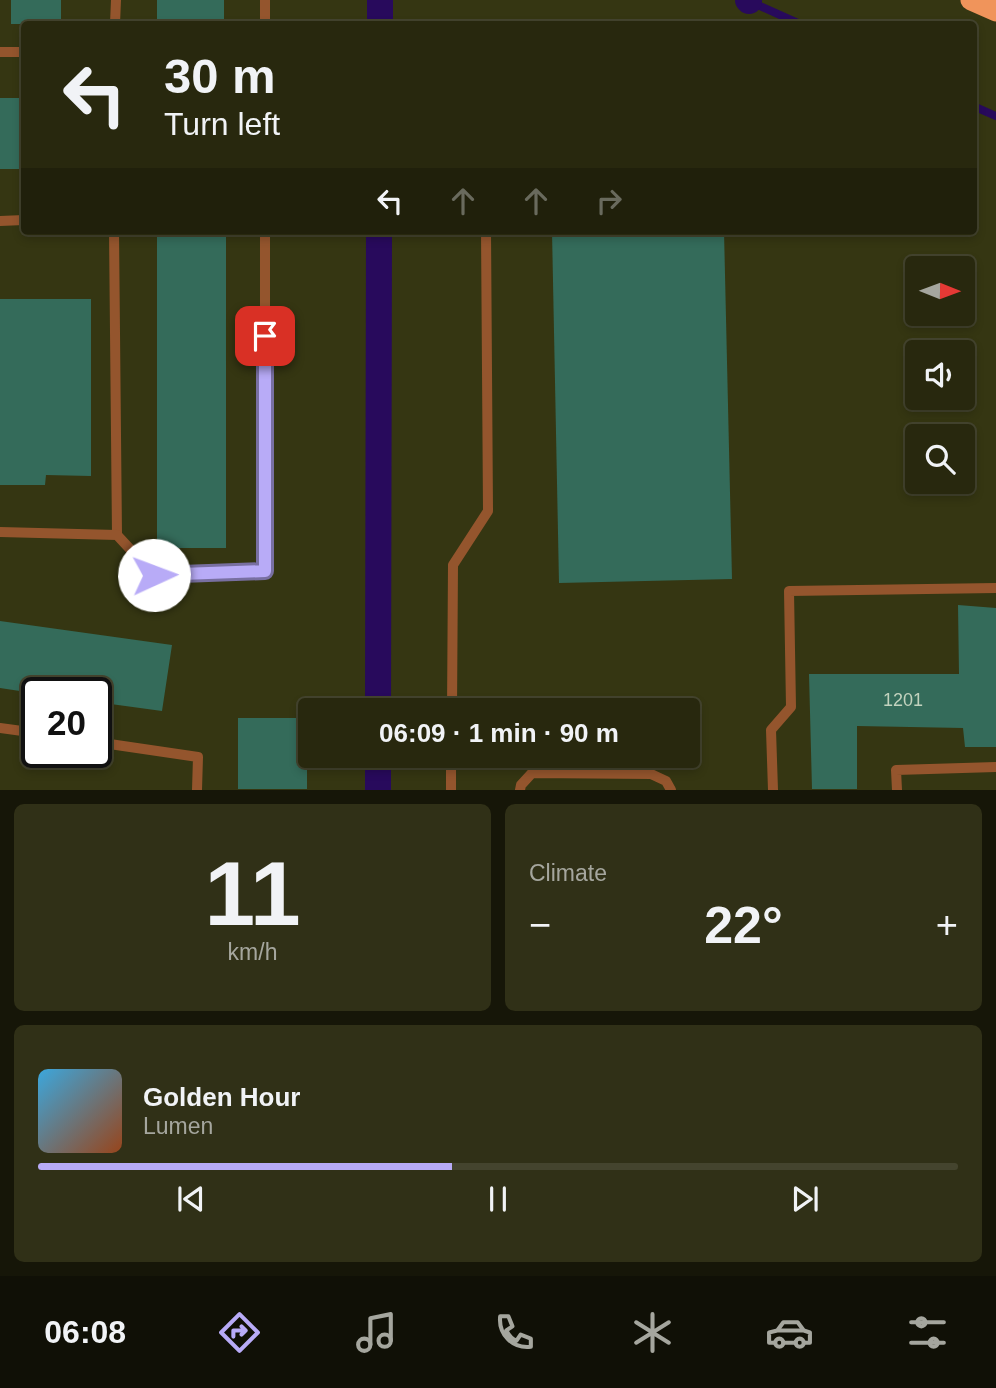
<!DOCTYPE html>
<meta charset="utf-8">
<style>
body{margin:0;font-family:Arial,sans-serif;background:#303017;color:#f1f3f6;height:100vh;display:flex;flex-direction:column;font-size:26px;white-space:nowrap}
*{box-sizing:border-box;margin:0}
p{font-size:23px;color:#a5a69e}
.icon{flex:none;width:38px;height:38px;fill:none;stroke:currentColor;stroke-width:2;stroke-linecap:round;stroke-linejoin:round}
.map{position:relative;height:790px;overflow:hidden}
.panel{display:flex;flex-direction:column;gap:14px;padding:14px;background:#161608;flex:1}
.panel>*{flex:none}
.hud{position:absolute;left:21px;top:21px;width:956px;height:214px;border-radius:7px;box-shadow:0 4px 10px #0003,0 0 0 2px #44442e;background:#28280e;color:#f1f3f6;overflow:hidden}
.needle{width:46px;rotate:91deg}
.fabs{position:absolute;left:905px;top:256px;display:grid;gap:14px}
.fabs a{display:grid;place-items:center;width:70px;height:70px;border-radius:7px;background:#28280e;box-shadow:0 4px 10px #0003,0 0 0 2px #44442e;font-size:35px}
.speed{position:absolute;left:21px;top:677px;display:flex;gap:14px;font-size:35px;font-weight:700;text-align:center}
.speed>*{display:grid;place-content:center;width:91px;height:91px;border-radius:50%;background:#28280e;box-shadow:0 4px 10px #0003,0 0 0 2px #44442e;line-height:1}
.speed .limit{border:4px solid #111;border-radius:10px;background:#fff;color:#111}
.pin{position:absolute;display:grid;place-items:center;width:60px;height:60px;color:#fff;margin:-30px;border-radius:14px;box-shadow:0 4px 10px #0006}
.me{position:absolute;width:77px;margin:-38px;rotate:88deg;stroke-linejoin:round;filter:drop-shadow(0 0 5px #0008)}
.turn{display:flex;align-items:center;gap:24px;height:147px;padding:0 28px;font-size:32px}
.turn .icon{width:91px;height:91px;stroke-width:2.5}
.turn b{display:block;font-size:49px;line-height:60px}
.lanes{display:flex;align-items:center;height:66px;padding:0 28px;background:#0003;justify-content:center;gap:35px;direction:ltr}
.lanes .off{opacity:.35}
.big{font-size:52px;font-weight:700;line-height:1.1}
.panel .tile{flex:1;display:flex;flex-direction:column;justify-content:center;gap:10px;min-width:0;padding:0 24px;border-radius:10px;background:#303017}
.panel .dial{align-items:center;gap:0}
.dial b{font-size:91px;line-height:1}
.song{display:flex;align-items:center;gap:21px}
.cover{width:84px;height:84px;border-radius:10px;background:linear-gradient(135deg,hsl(200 70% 55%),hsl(20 70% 35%))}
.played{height:7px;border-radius:4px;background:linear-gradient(90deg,#b8abf7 45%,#44442e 45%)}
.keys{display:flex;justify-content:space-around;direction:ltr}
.heat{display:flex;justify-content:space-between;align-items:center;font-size:38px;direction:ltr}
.panel .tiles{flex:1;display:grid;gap:14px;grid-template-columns:1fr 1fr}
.tile:last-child{grid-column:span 2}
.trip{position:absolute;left:298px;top:698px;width:402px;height:70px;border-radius:7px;background:#28280e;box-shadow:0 4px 10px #0003,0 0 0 2px #44442e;font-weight:700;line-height:70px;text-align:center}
.tabs{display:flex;height:112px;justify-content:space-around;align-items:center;background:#101006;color:#a5a69e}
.tabs .icon{width:49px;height:49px}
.tabs .active{color:#b8abf7}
.tabs b{font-size:32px;color:#f1f3f6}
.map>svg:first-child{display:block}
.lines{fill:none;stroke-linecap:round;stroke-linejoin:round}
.stream{stroke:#280a5c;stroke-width:8}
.canal{stroke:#280a5c;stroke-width:26}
.building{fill:#346b5a}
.lane{stroke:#94552d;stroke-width:10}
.highway{stroke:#f0945b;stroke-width:21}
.route-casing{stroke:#786fa1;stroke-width:18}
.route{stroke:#b8abf7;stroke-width:12}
.labels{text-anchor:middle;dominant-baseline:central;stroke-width:7;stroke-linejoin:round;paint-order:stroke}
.number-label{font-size:18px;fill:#c2d2be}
</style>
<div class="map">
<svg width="996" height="790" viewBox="0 0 996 790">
<rect width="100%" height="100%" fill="#353612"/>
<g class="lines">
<g class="stream">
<path d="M749,1L800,24"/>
<path d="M973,106L996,116"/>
</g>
<g class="canal">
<path d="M748,0L749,1"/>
<path d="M380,24V0"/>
<path d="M378,710L379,231"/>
<path d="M378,790V756"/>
</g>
</g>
<g class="building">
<rect x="11" y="0" width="50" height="24"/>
<rect x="157" y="0" width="67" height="24"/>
<rect x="0" y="98" width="24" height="71"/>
<rect x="157" y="231" width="69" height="317"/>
<path d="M552,231H724L732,579L559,583Z"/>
<path d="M0,299H91V476L46,475L45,485H0Z"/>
<path d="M958,605L996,608V747H965L963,728L857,726V789H812L809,674H959Z"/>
<path d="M0,621L172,645L162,711L96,702V693H33L0,688Z"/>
<rect x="238" y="718" width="69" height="71"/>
</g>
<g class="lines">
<g class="lane">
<path d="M265,0V24"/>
<path d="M115,24L116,0"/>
<path d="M0,52H24"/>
<path d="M0,221L24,220"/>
<path d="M114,231L117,535"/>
<path d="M0,532L117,535L154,575L265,571V231"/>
<path d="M452,710L453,565L488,511L486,231"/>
<path d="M0,728L37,733"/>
<path d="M96,742L198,757L197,790"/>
<path d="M451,790V756"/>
<path d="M520,790L521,785L532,773L651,774L666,781L671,790"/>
<path d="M773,790L771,730L791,707L789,591L996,588"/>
<path d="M897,790L896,770L996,767"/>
</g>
<path class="highway" d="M971,0L996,11"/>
</g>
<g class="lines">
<g class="route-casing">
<path id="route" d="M154,575L265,571V336"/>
</g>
<use href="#route" class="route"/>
</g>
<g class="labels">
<g class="number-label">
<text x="903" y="700">1201</text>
</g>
</g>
</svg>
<div class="fabs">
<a><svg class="needle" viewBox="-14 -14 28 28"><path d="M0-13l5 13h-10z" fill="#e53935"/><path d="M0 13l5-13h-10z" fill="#a5a69e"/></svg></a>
<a><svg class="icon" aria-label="sound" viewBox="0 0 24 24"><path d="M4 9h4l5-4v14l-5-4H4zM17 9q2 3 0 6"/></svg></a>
<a><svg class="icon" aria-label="search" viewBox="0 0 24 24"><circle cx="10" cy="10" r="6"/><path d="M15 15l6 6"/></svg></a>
</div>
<div class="speed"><div class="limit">20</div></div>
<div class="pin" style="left:265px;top:336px;background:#d93025"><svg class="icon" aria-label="arrive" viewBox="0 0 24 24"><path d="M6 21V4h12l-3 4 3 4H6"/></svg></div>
<svg class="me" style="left:154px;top:575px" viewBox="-20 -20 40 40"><circle r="19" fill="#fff"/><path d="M0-13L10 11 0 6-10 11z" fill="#b8abf7"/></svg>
<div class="trip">06:09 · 1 min · 90 m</div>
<div class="hud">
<div class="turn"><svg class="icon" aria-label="left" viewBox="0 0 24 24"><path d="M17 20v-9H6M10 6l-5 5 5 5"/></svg><div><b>30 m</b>Turn left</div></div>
<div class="lanes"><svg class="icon" aria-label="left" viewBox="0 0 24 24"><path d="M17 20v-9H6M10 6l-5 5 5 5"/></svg><svg class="icon off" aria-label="ahead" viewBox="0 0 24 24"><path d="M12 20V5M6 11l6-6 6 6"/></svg><svg class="icon off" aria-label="ahead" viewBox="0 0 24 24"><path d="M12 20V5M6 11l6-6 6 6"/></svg><svg class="icon off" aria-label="right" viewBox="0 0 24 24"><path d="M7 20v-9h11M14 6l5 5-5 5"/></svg></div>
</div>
</div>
<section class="panel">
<div class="tiles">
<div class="tile dial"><b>11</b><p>km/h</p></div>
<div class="tile"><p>Climate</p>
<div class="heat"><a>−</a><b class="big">22°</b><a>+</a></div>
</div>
<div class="tile">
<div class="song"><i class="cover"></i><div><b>Golden Hour</b><p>Lumen</p></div></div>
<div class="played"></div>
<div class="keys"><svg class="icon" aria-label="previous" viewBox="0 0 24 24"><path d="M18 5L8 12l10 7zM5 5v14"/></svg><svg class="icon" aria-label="pause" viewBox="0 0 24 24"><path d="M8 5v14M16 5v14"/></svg><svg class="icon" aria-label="next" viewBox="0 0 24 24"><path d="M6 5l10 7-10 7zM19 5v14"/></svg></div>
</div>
</div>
</section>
<nav class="tabs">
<b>06:08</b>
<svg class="icon active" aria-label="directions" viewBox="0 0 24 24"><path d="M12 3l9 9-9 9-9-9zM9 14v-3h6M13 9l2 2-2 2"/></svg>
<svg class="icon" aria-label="music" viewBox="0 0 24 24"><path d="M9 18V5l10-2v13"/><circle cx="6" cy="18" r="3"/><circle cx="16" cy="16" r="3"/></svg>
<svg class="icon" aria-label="phone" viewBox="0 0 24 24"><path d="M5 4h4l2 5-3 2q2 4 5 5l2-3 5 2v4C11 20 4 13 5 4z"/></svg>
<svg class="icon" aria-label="climate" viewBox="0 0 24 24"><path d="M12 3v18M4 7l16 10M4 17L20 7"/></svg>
<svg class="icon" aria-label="car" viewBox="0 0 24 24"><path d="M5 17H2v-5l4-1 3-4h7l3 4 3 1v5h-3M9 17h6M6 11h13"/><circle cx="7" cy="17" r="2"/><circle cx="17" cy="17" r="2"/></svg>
<svg class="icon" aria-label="filters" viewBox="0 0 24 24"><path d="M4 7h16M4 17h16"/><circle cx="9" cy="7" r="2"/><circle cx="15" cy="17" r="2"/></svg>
</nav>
